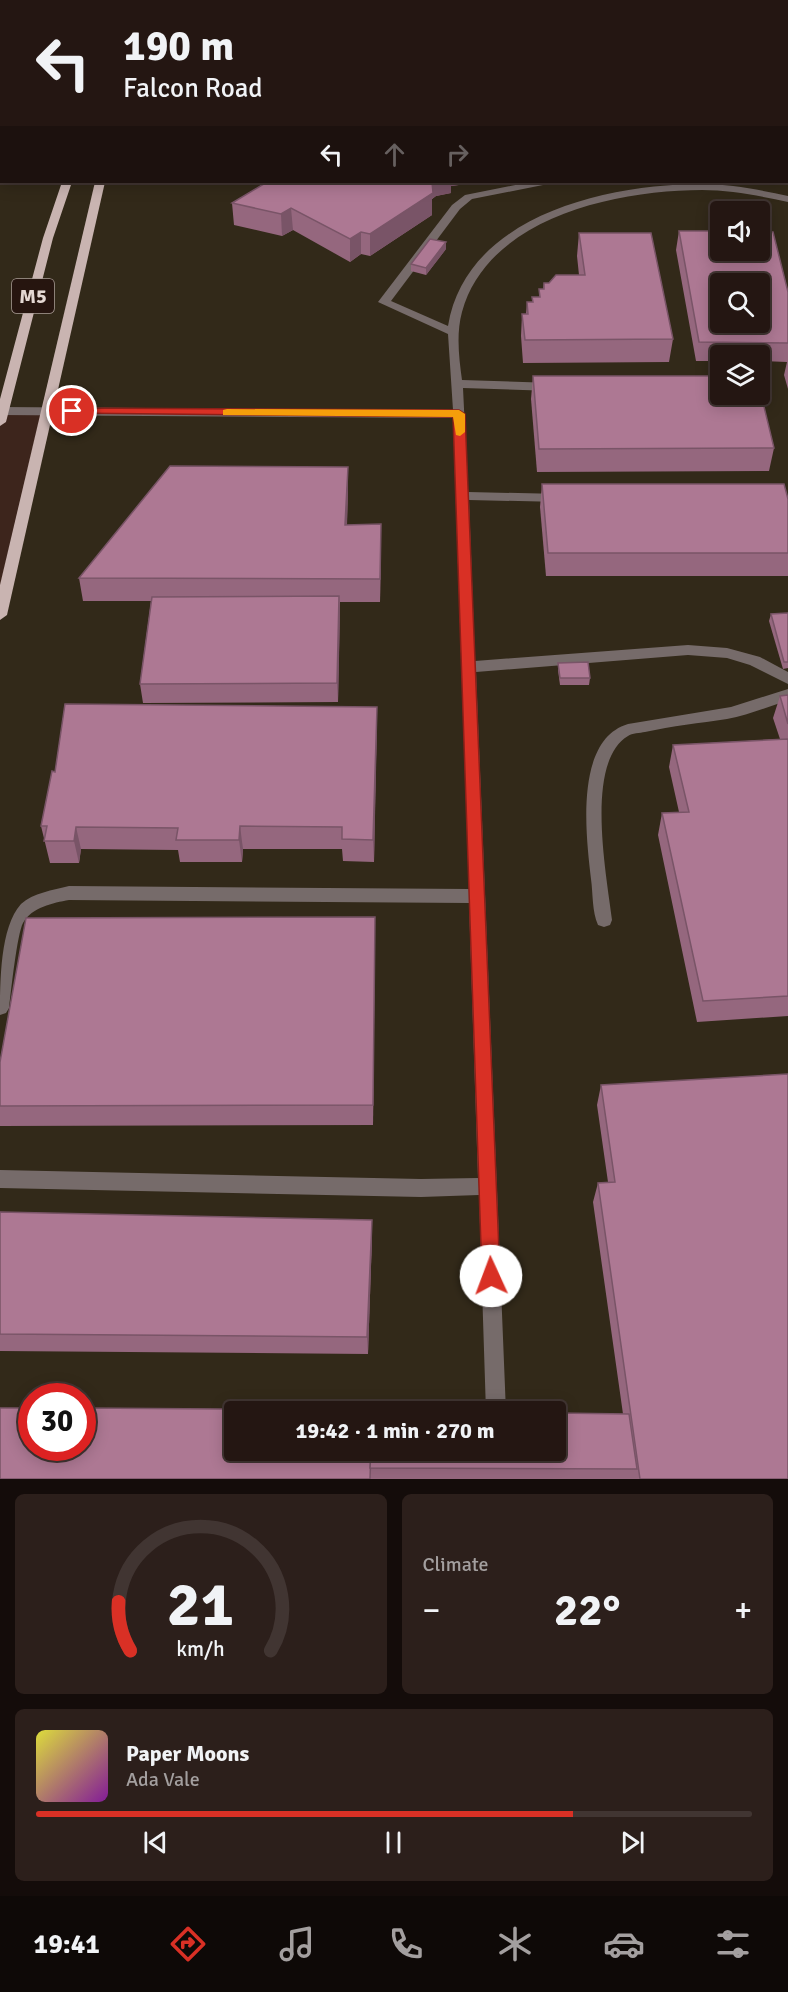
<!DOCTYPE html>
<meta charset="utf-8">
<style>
body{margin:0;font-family:Signika,sans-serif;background:#2c1f1b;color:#f1f3f6;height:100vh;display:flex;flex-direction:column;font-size:22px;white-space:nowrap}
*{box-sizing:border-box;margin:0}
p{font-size:20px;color:#a39f9f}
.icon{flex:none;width:33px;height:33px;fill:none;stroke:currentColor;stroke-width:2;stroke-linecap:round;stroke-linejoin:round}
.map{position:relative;height:1479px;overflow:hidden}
.sheet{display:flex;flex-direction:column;gap:15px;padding:15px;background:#140c0a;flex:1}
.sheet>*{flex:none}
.guide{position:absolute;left:0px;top:0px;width:789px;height:183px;box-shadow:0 3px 15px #0003,0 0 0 2px #413532;background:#241612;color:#f1f3f6;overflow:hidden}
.fabs{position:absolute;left:710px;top:201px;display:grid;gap:12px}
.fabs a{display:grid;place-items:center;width:60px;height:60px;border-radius:6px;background:#241612;box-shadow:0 3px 15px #0003,0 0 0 2px #413532;font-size:30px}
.speed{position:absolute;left:18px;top:1383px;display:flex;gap:12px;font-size:30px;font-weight:700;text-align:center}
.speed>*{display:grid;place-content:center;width:78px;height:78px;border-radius:50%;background:#241612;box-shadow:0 3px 15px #0003,0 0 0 2px #413532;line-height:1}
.speed .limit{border:9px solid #d22;background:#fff;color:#111}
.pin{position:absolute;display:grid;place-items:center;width:51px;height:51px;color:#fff;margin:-26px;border:3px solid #fff;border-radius:50%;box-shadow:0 2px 6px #0007}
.me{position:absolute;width:66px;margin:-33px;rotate:358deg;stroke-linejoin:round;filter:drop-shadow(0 0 4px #0008)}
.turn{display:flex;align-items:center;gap:21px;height:126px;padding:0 24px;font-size:27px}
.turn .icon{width:78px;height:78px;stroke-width:2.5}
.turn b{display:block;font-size:42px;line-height:51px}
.lanes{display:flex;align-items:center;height:57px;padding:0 24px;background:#0003;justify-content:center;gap:30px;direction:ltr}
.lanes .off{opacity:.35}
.big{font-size:45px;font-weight:700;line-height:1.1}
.sheet .tile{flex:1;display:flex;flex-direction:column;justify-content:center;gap:9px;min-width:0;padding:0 21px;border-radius:9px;background:#2c1f1b}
.sheet .dial{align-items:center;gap:0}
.dial svg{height:156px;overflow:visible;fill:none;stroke:#413532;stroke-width:7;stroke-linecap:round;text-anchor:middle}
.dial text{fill:#f1f3f6;stroke:none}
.song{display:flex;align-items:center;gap:18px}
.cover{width:72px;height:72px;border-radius:9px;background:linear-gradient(135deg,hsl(60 70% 55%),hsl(290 70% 35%))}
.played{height:6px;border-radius:3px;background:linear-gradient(90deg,#d93025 75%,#413532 75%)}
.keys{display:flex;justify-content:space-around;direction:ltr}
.heat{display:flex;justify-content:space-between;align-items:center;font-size:33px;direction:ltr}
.sheet .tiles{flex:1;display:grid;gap:15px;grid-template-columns:1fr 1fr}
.tile:last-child{grid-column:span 2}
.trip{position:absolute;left:224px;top:1401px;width:342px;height:60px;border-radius:6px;background:#241612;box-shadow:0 3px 15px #0003,0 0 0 2px #413532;font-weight:700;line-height:60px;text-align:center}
.dock{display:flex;height:96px;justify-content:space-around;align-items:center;background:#0e0907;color:#a39f9f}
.dock .icon{width:42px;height:42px}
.dock .current{color:#d93025}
.dock b{font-size:27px;color:#f1f3f6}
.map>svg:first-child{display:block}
.commercial{fill:#322919;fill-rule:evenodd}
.built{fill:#3d251c}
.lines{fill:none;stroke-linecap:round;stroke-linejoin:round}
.minor{fill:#766b6a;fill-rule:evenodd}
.major{fill:#c9b4b1;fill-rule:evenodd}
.wall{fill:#95677e}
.shaded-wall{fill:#795467}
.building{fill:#ad7893;stroke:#795467;stroke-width:1.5;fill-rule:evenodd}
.route{fill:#d93025;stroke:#8d1f18;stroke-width:1.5}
.slow{fill:#f59e0b}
.labels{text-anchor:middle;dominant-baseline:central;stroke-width:6;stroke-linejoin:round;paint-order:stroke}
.shield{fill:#26150f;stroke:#ab9e98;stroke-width:1.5}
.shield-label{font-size:20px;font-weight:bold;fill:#e4d8d3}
</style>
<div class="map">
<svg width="788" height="1479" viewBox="0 0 788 1479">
<rect width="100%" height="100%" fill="#301e18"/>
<path class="commercial" d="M0,0H788V1479H0V621L49,412L0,413ZM2,2H788V182H2ZM720,212H759V250H720ZM720,284H759V322H720ZM720,356H759V394H720ZM32,1396H82V1448H32ZM234,1412H555V1450H234Z"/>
<path class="built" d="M49,411L8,587L0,621V413Z"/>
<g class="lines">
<g class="minor">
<path d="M33,0H49L32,2Z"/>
<path d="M67,0H79L80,2H69Z"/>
<path d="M0,115H2L0,122Z"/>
<path d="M530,182H548L543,185L472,199L460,209L391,301L448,326C466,215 608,184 702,184C731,184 760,190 788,196V202C760,196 731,190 702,190C617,190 488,217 462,312C456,334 459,358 462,380L553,383L559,387L553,391L463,388L468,492L561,494L568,498L561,502L469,500L475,661L688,645L727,648L760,657L788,672V684L750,665L727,658L688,655L476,672L506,1412H486L479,1195L421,1197L0,1188V1170L421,1179L478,1178L469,903L69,900C53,903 32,907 23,923C17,934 11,992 9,1008L6,1013L0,1015C0,982 0,927 21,904C33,893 53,890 69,886L469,889L453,418L0,415V407L453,410L448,334L378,302L452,205L465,195Z"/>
<path d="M788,689V700C768,707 748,715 727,719C700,723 672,726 645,732C640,733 632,733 628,736C584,762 607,877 612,920L610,925L604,927L598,925C592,912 593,893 591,879C586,836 574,740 628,724L731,707Z"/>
</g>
<g class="major">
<path d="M160,0H170L160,2Z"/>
<path d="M193,0H203L193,2Z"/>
<path d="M62,182H72L53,238L6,422L0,426V399L43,238Z"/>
<path d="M95,182H105L7,615L0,620V585Z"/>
</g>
</g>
<g class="wall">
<path d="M267,182H482L451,186V193L436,196L432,199V215L370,256L361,254L350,262L293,230L282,236L234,225L232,203Z"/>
<path d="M679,231L788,292V389L784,375L787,362L759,361V356H720V361H696L676,250Z"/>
<path d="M579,233L673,339L669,362L523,363L521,336L522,314H526L527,302H532V297H539V289H543L544,283H549L579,275L577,256Z"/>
<path d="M446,249L426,275L411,271V264Z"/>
<path d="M533,376L774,448L769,471L537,472L531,399Z"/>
<path d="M542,484L788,499V576H546L540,507Z"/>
<path d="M348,490L347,525L381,548L380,602H340L338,702L143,703L140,684L151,601H83L79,578Z"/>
<path d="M788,613V668L783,669L769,621L771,614Z"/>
<path d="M558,663L590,678L589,685H560L558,670Z"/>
<path d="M788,695V1016L697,1022L658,835L662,813L679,812L669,767L673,745L780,739L773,718L780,696Z"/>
<path d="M377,707L374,862L343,861L342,849H243L242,862H180L178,850L81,849L79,863H50L41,826L55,772Z"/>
<path d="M375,917L373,1125L0,1126V1062Z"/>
<path d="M601,1085L788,1479H0L234,1450L623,1414L593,1202L598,1183L608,1182L597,1105Z"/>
<path d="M0,1212L372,1238L368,1354L0,1351Z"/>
</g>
<g class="shaded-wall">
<path d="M2,63V87L0,88V64Z"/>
<path d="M432,182H482L451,186V193L436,196L432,199V215L370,256V234Z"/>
<path d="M291,208L293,230L282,236L281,214Z"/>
<path d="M361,232V254L350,262V239Z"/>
<path d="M446,242V249L426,275V268Z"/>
<path d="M348,467V490L346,548L345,525Z"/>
<path d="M381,524V548L380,602V579Z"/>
<path d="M339,596L340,615L338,702L337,683Z"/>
<path d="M377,707V729L374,862L373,840Z"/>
<path d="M240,826L243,849L242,862L239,840Z"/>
<path d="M76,827L81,849L79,863L74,841Z"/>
<path d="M375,917V939L373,1125V1105Z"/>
<path d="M372,1220V1238L368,1354L367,1337Z"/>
</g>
<g class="building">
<path d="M316,0H449L457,1L313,2Z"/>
<path d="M0,8H2V63L0,64Z"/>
<path d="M267,182H432L433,193L370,234L361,232L350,239L291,208L281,214L232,203Z"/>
<path d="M679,231H720V250H759V232H773L788,292V343L699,342ZM720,284H759V322H720Z"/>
<path d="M579,233H651L673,339L525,340L522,314H528L527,302H533L532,297H540L539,289H544V283H549L556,275H585Z"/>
<path d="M430,239L446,242L426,268L411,264Z"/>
<path d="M533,376H720V394H759V386L774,448L539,449Z"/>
<path d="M170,466L348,467L345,525L381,524L380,579L79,578Z"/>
<path d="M542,484H784L788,499V553H548Z"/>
<path d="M339,596L337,683L140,684L152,597Z"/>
<path d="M788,613V662H784L771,614Z"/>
<path d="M588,662L590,678H560L558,663Z"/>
<path d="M788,695V724L780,696Z"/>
<path d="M65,704L377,707L373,840L342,839V827L240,826L239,840H176L178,828L76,827L74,841H44L47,826H41L52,771L55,772Z"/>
<path d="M788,739V996L703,1001L662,813L689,812L673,745Z"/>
<path d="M375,917L373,1105L0,1106V1062L26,918Z"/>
<path d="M788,1074V1479H640L598,1183L615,1182L601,1085Z"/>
<path d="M0,1212L372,1220L367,1337L0,1334Z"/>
<path d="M0,1408H32V1448H82V1408L371,1410V1412H234V1450H371L370,1479H0Z"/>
<path d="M555,1413L629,1414L637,1469L370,1468L371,1450H555Z"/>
</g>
<path class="route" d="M72,408L459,410L465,414L500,1276L497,1282L491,1285L485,1282L482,1276L453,417L68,413V409Z"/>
<path class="slow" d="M227,409L459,410L465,414V432L460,436L456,435L453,417L223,415V410Z"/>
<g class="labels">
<rect class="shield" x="12" y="279" width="42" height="34" rx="4.5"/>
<g class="shield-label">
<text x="33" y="296">M5</text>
</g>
</g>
</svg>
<div class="fabs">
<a><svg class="icon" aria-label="sound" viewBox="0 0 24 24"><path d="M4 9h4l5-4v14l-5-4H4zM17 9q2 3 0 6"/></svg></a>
<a><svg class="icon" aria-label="search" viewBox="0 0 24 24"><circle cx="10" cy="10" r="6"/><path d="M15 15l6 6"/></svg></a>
<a><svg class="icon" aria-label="layers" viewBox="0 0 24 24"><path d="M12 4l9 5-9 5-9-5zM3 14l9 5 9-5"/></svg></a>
</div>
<div class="speed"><div class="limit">30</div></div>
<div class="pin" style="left:72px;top:411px;background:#d93025"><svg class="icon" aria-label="arrive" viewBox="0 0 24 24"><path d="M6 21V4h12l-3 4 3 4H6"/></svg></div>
<svg class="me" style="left:491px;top:1276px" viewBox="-20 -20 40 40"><circle r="19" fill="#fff"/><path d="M0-13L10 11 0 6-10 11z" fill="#d93025"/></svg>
<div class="trip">19:42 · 1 min · 270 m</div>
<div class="guide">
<div class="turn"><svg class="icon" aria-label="left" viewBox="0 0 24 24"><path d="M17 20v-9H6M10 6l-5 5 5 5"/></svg><div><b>190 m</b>Falcon Road</div></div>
<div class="lanes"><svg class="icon" aria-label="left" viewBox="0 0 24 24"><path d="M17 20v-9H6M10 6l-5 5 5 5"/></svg><svg class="icon off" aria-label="ahead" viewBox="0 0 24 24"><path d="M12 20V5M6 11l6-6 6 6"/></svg><svg class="icon off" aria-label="right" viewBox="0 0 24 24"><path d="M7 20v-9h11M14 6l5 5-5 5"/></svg></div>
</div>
</div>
<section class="sheet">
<div class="tiles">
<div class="tile dial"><svg viewBox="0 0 100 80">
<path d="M14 69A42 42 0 1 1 86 69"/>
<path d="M14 69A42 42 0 0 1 8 44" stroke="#d93025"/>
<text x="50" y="56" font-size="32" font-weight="700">21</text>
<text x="50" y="72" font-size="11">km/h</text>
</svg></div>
<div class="tile"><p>Climate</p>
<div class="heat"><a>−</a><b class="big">22°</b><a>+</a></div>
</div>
<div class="tile">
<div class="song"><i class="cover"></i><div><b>Paper Moons</b><p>Ada Vale</p></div></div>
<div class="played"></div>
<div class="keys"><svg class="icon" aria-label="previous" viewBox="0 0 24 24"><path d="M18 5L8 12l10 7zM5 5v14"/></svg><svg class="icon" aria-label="pause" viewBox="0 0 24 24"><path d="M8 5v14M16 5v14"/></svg><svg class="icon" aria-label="next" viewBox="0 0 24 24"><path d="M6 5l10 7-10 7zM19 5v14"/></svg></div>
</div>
</div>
</section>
<nav class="dock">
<b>19:41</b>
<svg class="icon current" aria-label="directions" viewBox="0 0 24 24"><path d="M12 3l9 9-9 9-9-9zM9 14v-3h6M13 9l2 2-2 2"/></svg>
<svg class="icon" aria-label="music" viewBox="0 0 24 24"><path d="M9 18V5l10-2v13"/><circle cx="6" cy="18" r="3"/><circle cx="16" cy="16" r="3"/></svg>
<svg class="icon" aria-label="phone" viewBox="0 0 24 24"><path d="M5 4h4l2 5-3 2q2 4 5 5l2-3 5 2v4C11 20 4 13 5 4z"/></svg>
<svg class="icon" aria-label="climate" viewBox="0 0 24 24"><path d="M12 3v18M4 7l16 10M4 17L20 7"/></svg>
<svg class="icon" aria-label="car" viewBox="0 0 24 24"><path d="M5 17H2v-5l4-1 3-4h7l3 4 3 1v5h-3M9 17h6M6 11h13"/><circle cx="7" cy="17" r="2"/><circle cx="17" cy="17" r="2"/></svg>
<svg class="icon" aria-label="filters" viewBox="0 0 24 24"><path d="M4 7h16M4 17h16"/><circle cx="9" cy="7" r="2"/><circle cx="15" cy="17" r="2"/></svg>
</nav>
